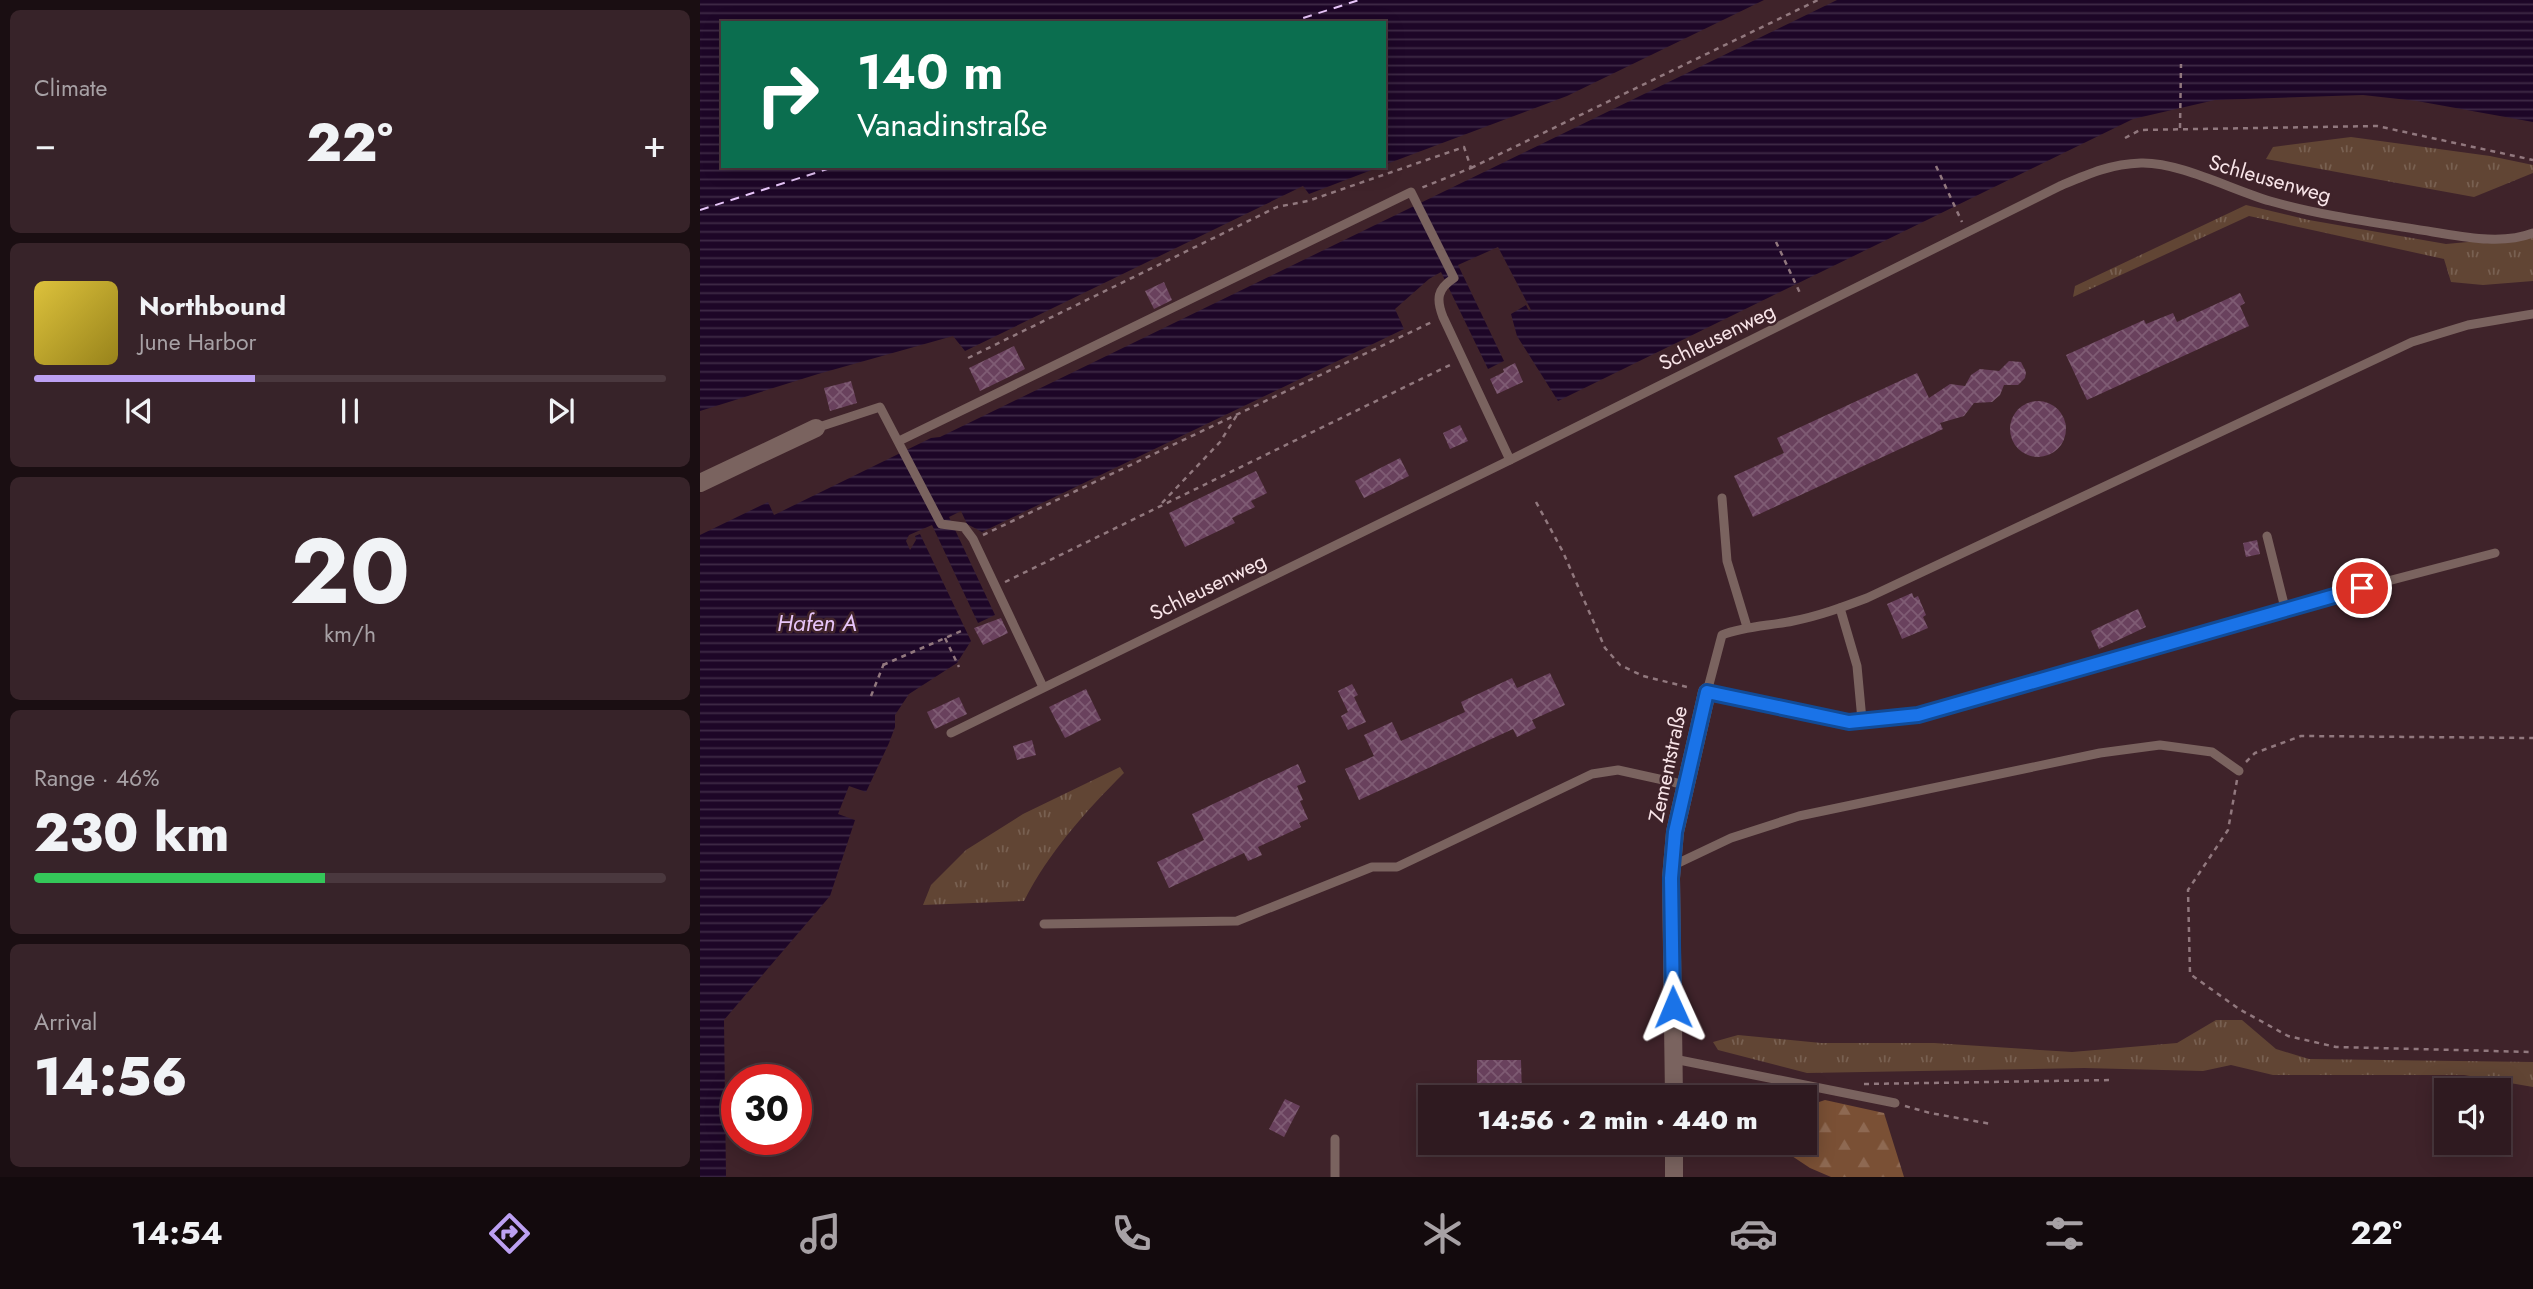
<!DOCTYPE html>
<meta charset="utf-8">
<style>
body{margin:0;font-family:Jost,sans-serif;background:#372329;color:#f1f3f6;height:100vh;display:flex;flex-direction:column;font-size:26px;white-space:nowrap}
*{box-sizing:border-box;margin:0}
p{font-size:23px;color:#a7a1a5}
.icon{flex:none;width:38px;height:38px;fill:none;stroke:currentColor;stroke-width:2;stroke-linecap:round;stroke-linejoin:round}
.map{position:relative;flex:1;overflow:hidden}
.side{display:flex;flex-direction:column;gap:10px;padding:10px;background:#1a0e12;width:700px}
.side>*{flex:none}
.top-card{position:absolute;left:21px;top:21px;width:665px;height:147px;border-radius:0px;box-shadow:0 4px 18px #0003,0 0 0 2px #4a383e;background:#0b6e4f;color:#fff;overflow:hidden}
.controls{position:absolute;left:1734px;top:1078px;display:grid;gap:14px}
.controls a{display:grid;place-items:center;width:77px;height:77px;border-radius:0px;background:#2f1a20;box-shadow:0 4px 18px #0003,0 0 0 2px #4a383e;font-size:35px}
.speed{position:absolute;left:21px;top:1064px;display:flex;gap:14px;font-size:35px;font-weight:700;text-align:center}
.speed>*{display:grid;place-content:center;width:91px;height:91px;border-radius:50%;background:#2f1a20;box-shadow:0 4px 18px #0003,0 0 0 2px #4a383e;line-height:1}
.speed .limit{border:10px solid #d22;background:#fff;color:#111}
.pin{position:absolute;display:grid;place-items:center;width:60px;height:60px;color:#fff;margin:-30px;border:4px solid #fff;border-radius:50%;box-shadow:0 2px 7px #0007}
.me{position:absolute;width:77px;margin:-38px;rotate:359deg;stroke-linejoin:round;filter:drop-shadow(0 0 5px #0008)}
.turn{display:flex;align-items:center;gap:24px;height:147px;padding:0 21px;font-size:32px}
.turn .icon{width:91px;height:91px;stroke-width:2.5}
.turn b{display:block;font-size:49px;line-height:60px}
.big{font-size:52px;font-weight:800;line-height:1.1}
.side .tile{flex:1;display:flex;flex-direction:column;justify-content:center;gap:10px;min-width:0;padding:0 24px;border-radius:10px;background:#372329}
.side .dial{align-items:center;gap:0}
.dial b{font-size:91px;line-height:1}
.song{display:flex;align-items:center;gap:21px}
.cover{width:84px;height:84px;border-radius:10px;background:linear-gradient(135deg,hsl(50 70% 55%),hsl(50 70% 35%))}
.played{height:7px;border-radius:4px;background:linear-gradient(90deg,#bca0f2 35%,#4a383e 35%)}
.keys{display:flex;justify-content:space-around;direction:ltr}
.heat{display:flex;justify-content:space-between;align-items:center;font-size:38px;direction:ltr}
.charge{height:10px;border-radius:5px;background:linear-gradient(90deg,#34c759 46%,#4a383e 0)}
.trip{position:absolute;left:718px;top:1085px;width:399px;height:70px;border-radius:0px;background:#2f1a20;box-shadow:0 4px 18px #0003,0 0 0 2px #4a383e;font-weight:800;line-height:70px;text-align:center}
.menu{display:flex;height:112px;justify-content:space-around;align-items:center;background:#130a0d;color:#a7a1a5}
.menu .icon{width:49px;height:49px}
.menu .selected{color:#bca0f2}
.menu b{font-size:32px;color:#f1f3f6}
main{display:flex;flex:1;min-height:0}
.map>svg:first-child{display:block}
.grass{fill:url(#grass-tufts)}
.forest{fill:url(#forest-firs)}
.water{fill:url(#water-rules)}
.lines{fill:none;stroke-linecap:round;stroke-linejoin:round}
.ferry{stroke:#e7c5f9;stroke-width:2;stroke-dasharray:9 7;stroke-linecap:butt}
.building{fill:url(#building-cross-hatch)}
.path{stroke:#91787e;stroke-width:2.5;stroke-dasharray:5 5;stroke-linecap:butt}
.service{stroke:#7a635f;stroke-width:9}
.minor{stroke:#7a635f;stroke-width:18}
.route-casing{stroke:#114b97;stroke-width:18}
.route{stroke:#1a73e8;stroke-width:12}
.labels{text-anchor:middle;dominant-baseline:central;stroke-width:5;stroke-linejoin:round;paint-order:stroke}
.street-label{font-size:21px;fill:#f8e4e8;stroke:#3f232a}
.water-label{font-size:23px;font-style:italic;fill:#e7c5f9;stroke:#3f232a}
</style>
<main>
<section class="side">
<div class="tile"><p>Climate</p>
<div class="heat"><a>−</a><b class="big">22°</b><a>+</a></div>
</div>
<div class="tile">
<div class="song"><i class="cover"></i><div><b>Northbound</b><p>June Harbor</p></div></div>
<div class="played"></div>
<div class="keys"><svg class="icon" aria-label="previous" viewBox="0 0 24 24"><path d="M18 5L8 12l10 7zM5 5v14"/></svg><svg class="icon" aria-label="pause" viewBox="0 0 24 24"><path d="M8 5v14M16 5v14"/></svg><svg class="icon" aria-label="next" viewBox="0 0 24 24"><path d="M6 5l10 7-10 7zM19 5v14"/></svg></div>
</div>
<div class="tile dial"><b>20</b><p>km/h</p></div>
<div class="tile"><p>Range · 46%</p><b class="big">230 km</b><div class="charge"></div></div>
<div class="tile"><p>Arrival</p><b class="big">14:56</b></div>
</section>
<div class="map">
<svg width="1833" height="1177" viewBox="0 0 1833 1177">
<defs>
<pattern id="grass-tufts" width="24" height="20" patternUnits="userSpaceOnUse" patternTransform="scale(1.75)"><rect width="24" height="20" fill="#614534"/><path d="M3 7l-1-3M5 7V3M7 7l1-3M15 17l-1-3M17 17v-4M19 17l1-3" fill="none" stroke="#786051"/></pattern>
<pattern id="forest-firs" width="22" height="20" patternUnits="userSpaceOnUse" patternTransform="scale(1.75)"><rect width="22" height="20" fill="#7a5035"/><path d="M5 1l3.5 6h-7zM16 11l3.5 6h-7z" fill="#8e6952"/></pattern>
<pattern id="water-rules" width="6" height="5" patternUnits="userSpaceOnUse" patternTransform="scale(1.75)"><rect width="6" height="5" fill="#1d0627"/><path d="M0 2.5h6" fill="none" stroke="#3f2a46"/></pattern>
<pattern id="building-cross-hatch" width="8" height="8" patternUnits="userSpaceOnUse" patternTransform="scale(1.75)"><rect width="8" height="8" fill="#69415d"/><path d="M0 0l8 8M0 8l8-8" fill="none" stroke="#7f5c74"/></pattern>
</defs>
<rect width="100%" height="100%" fill="#3f232a"/>
<g class="grass">
<path d="M1651,137L1790,156L1833,165V173L1774,197L1566,159L1573,147Z"/>
<path d="M1546,205L1609,220L1746,244L1833,236V281L1783,285L1751,282L1744,259L1549,216L1373,297L1375,286Z"/>
<path d="M420,767L424,773C385,812 349,852 324,901L223,905L231,885L266,850L323,814Z"/>
<path d="M1516,1020H1542L1576,1049L1609,1059L1833,1062V1087L1764,1075H1573L1531,1065L1503,1071L1384,1068L1107,1073L1018,1050L1013,1042L1038,1035L1121,1043H1234L1372,1052L1477,1043Z"/>
</g>
<path class="forest" d="M1125,1100L1184,1113L1204,1177H1131L1110,1168L1074,1144L1104,1143V1107Z"/>
<g class="water">
<path d="M0,0H1064L867,96L684,165V23H23V166H682L609,194L603,186L265,351L253,336L118,374L0,411Z"/>
<path d="M1137,0H1833V122L1717,101L1663,95L1515,100L1433,119L858,401L817,336L811,314L826,305L829,311L831,310L798,247L758,265L804,361L788,369L741,272L729,279L695,309L704,329L282,532L267,524L261,511L249,517L295,615L278,623L232,525L209,535L206,541L210,550L216,540L215,536L220,534L271,641L257,663L209,694L195,715V727L189,743L166,792L149,786L138,814L155,820L130,896L24,1020L26,1177H0V535L68,502L74,515L231,438L240,437Z"/>
</g>
<g class="lines">
<g class="ferry">
<path d="M588,23L659,0"/>
<path d="M0,210L137,166"/>
</g>
</g>
<g class="building">
<path d="M464,282L472,300L454,309L445,291Z"/>
<path d="M1540,293L1545,303L1540,306L1549,326L1387,400L1366,355L1444,320L1446,324L1473,313L1477,322Z"/>
<path d="M314,346L325,369L280,391L269,368Z"/>
<path d="M1309,361L1321,362L1326,372L1325,378L1318,385H1304L1300,395L1292,402L1274,403L1264,416L1240,423L1243,429L1053,517L1034,476L1084,453L1077,438L1217,373L1229,398L1250,384L1265,386L1271,375L1280,369L1299,371Z"/>
<path d="M815,363L823,382L797,394L790,379L804,372L803,369Z"/>
<path d="M151,381L157,403L130,411L124,388Z"/>
<circle cx="1338" cy="429" r="28"/>
<path d="M760,425L768,441L750,449L743,433Z"/>
<path d="M700,458L709,476L664,498L655,481Z"/>
<path d="M556,471L567,493L551,501L555,507L532,518L535,523L485,547L469,513Z"/>
<path d="M1557,540L1560,554L1546,557L1543,543Z"/>
<path d="M1212,593L1214,598L1218,596L1226,615L1223,617L1228,628L1202,639L1187,604Z"/>
<path d="M1438,609L1446,627L1399,649L1391,631Z"/>
<path d="M301,618L308,633L283,645L274,628Z"/>
<path d="M850,673L865,705L832,720L836,728L817,737L813,729L659,800L645,769L674,756L664,735L692,722L701,741L765,712L761,702L812,678L817,688Z"/>
<path d="M652,684L658,695L654,697L666,722L648,730L641,716L648,712L638,691Z"/>
<path d="M386,689L401,720L365,738L349,707Z"/>
<path d="M259,697L267,714L235,729L227,712Z"/>
<path d="M332,740L336,755L317,760L313,746Z"/>
<path d="M598,764L606,782L597,786L603,800L600,801L608,819L599,823L601,827L558,847L562,855L548,861L544,853L469,888L457,862L504,840L492,814Z"/>
<path d="M777,1060H821L822,1097H777Z"/>
<path d="M585,1099L600,1106L584,1137L569,1129Z"/>
</g>
<g class="lines">
<g class="path">
<path d="M1480,128L1481,64"/>
<path d="M1425,138L1440,130L1677,126L1833,160"/>
<path d="M1236,166L1262,222"/>
<path d="M771,168L1118,0"/>
<path d="M1076,242L1100,293"/>
<path d="M268,358L577,207L608,201L764,147L771,168L721,188"/>
<path d="M836,502L863,552L905,648L920,665L943,676L991,688"/>
<path d="M462,503L520,442L537,415"/>
<path d="M283,535L732,322"/>
<path d="M305,582L752,364"/>
<path d="M245,638L259,667"/>
<path d="M183,665L261,631"/>
<path d="M171,696L185,661"/>
<path d="M1546,762L1555,753L1601,736L1833,738"/>
<path d="M1537,780L1528,830L1488,890L1490,974L1539,1009L1588,1036L1636,1047L1833,1052"/>
<path d="M1164,1084L1413,1080"/>
<path d="M1205,1106L1230,1113L1291,1124"/>
</g>
<g class="service">
<path d="M116,428L180,407L241,524L264,527L273,539L343,687"/>
<path d="M199,441L711,192L754,278C737,289 736,299 743,317L810,460"/>
<path d="M1022,498L1027,561L1047,627"/>
<path d="M1567,536L1585,608"/>
<path d="M1795,553L1585,608L1218,715L1149,721L1007,692L1022,635C1045,626 1069,626 1093,621C1119,616 1143,607 1167,598L1712,342L1768,325L1833,314"/>
<path d="M1140,608L1157,666L1162,720"/>
<path d="M251,733L810,460L1360,186C1388,174 1410,164 1441,163C1480,162 1532,190 1570,201C1623,216 1678,223 1733,232C1764,237 1803,245 1833,233"/>
<path d="M972,866L1031,838L1099,816L1400,753L1460,745L1512,752L1539,771"/>
<path d="M344,924L537,921L672,867H697L892,774L918,770L986,785"/>
<path d="M974,1059L1195,1103"/>
<path d="M635,1139V1177"/>
</g>
<g class="minor">
<path d="M0,483L116,428"/>
<path d="M974,1097L971,878L975,832L1007,692"/>
<path d="M974,1143V1177"/>
</g>
</g>
<g class="lines">
<g class="route-casing">
<path id="route" d="M973,1007L971,878L975,832L1007,692L1149,722L1218,715L1662,588"/>
</g>
<use href="#route" class="route"/>
</g>
<g class="labels">
<g class="street-label">
<text transform="translate(1570 179) rotate(16)">Schleusenweg</text>
<text transform="translate(1017 337) rotate(-26)">Schleusenweg</text>
<text transform="translate(508 587) rotate(-26)">Schleusenweg</text>
<text transform="translate(968 764) rotate(-78)">Zementstraße</text>
</g>
<g class="water-label">
<text x="117" y="623">Hafen A</text>
</g>
</g>
</svg>
<div class="controls">
<a><svg class="icon" aria-label="sound" viewBox="0 0 24 24"><path d="M4 9h4l5-4v14l-5-4H4zM17 9q2 3 0 6"/></svg></a>
</div>
<div class="speed"><div class="limit">30</div></div>
<div class="pin" style="left:1662px;top:588px;background:#d93025"><svg class="icon" aria-label="arrive" viewBox="0 0 24 24"><path d="M6 21V4h12l-3 4 3 4H6"/></svg></div>
<svg class="me" style="left:973px;top:1007px" viewBox="-20 -20 40 40"><path d="M0-17L14 15 0 8-14 15z" fill="#1a73e8" stroke="#fff" stroke-width="4"/></svg>
<div class="trip">14:56 · 2 min · 440 m</div>
<div class="top-card">
<div class="turn"><svg class="icon" aria-label="right" viewBox="0 0 24 24"><path d="M7 20v-9h11M14 6l5 5-5 5"/></svg><div><b>140 m</b>Vanadinstraße</div></div>
</div>
</div>
</main>
<nav class="menu">
<b>14:54</b>
<svg class="icon selected" aria-label="directions" viewBox="0 0 24 24"><path d="M12 3l9 9-9 9-9-9zM9 14v-3h6M13 9l2 2-2 2"/></svg>
<svg class="icon" aria-label="music" viewBox="0 0 24 24"><path d="M9 18V5l10-2v13"/><circle cx="6" cy="18" r="3"/><circle cx="16" cy="16" r="3"/></svg>
<svg class="icon" aria-label="phone" viewBox="0 0 24 24"><path d="M5 4h4l2 5-3 2q2 4 5 5l2-3 5 2v4C11 20 4 13 5 4z"/></svg>
<svg class="icon" aria-label="climate" viewBox="0 0 24 24"><path d="M12 3v18M4 7l16 10M4 17L20 7"/></svg>
<svg class="icon" aria-label="car" viewBox="0 0 24 24"><path d="M5 17H2v-5l4-1 3-4h7l3 4 3 1v5h-3M9 17h6M6 11h13"/><circle cx="7" cy="17" r="2"/><circle cx="17" cy="17" r="2"/></svg>
<svg class="icon" aria-label="filters" viewBox="0 0 24 24"><path d="M4 7h16M4 17h16"/><circle cx="9" cy="7" r="2"/><circle cx="15" cy="17" r="2"/></svg>
<b>22°</b>
</nav>
